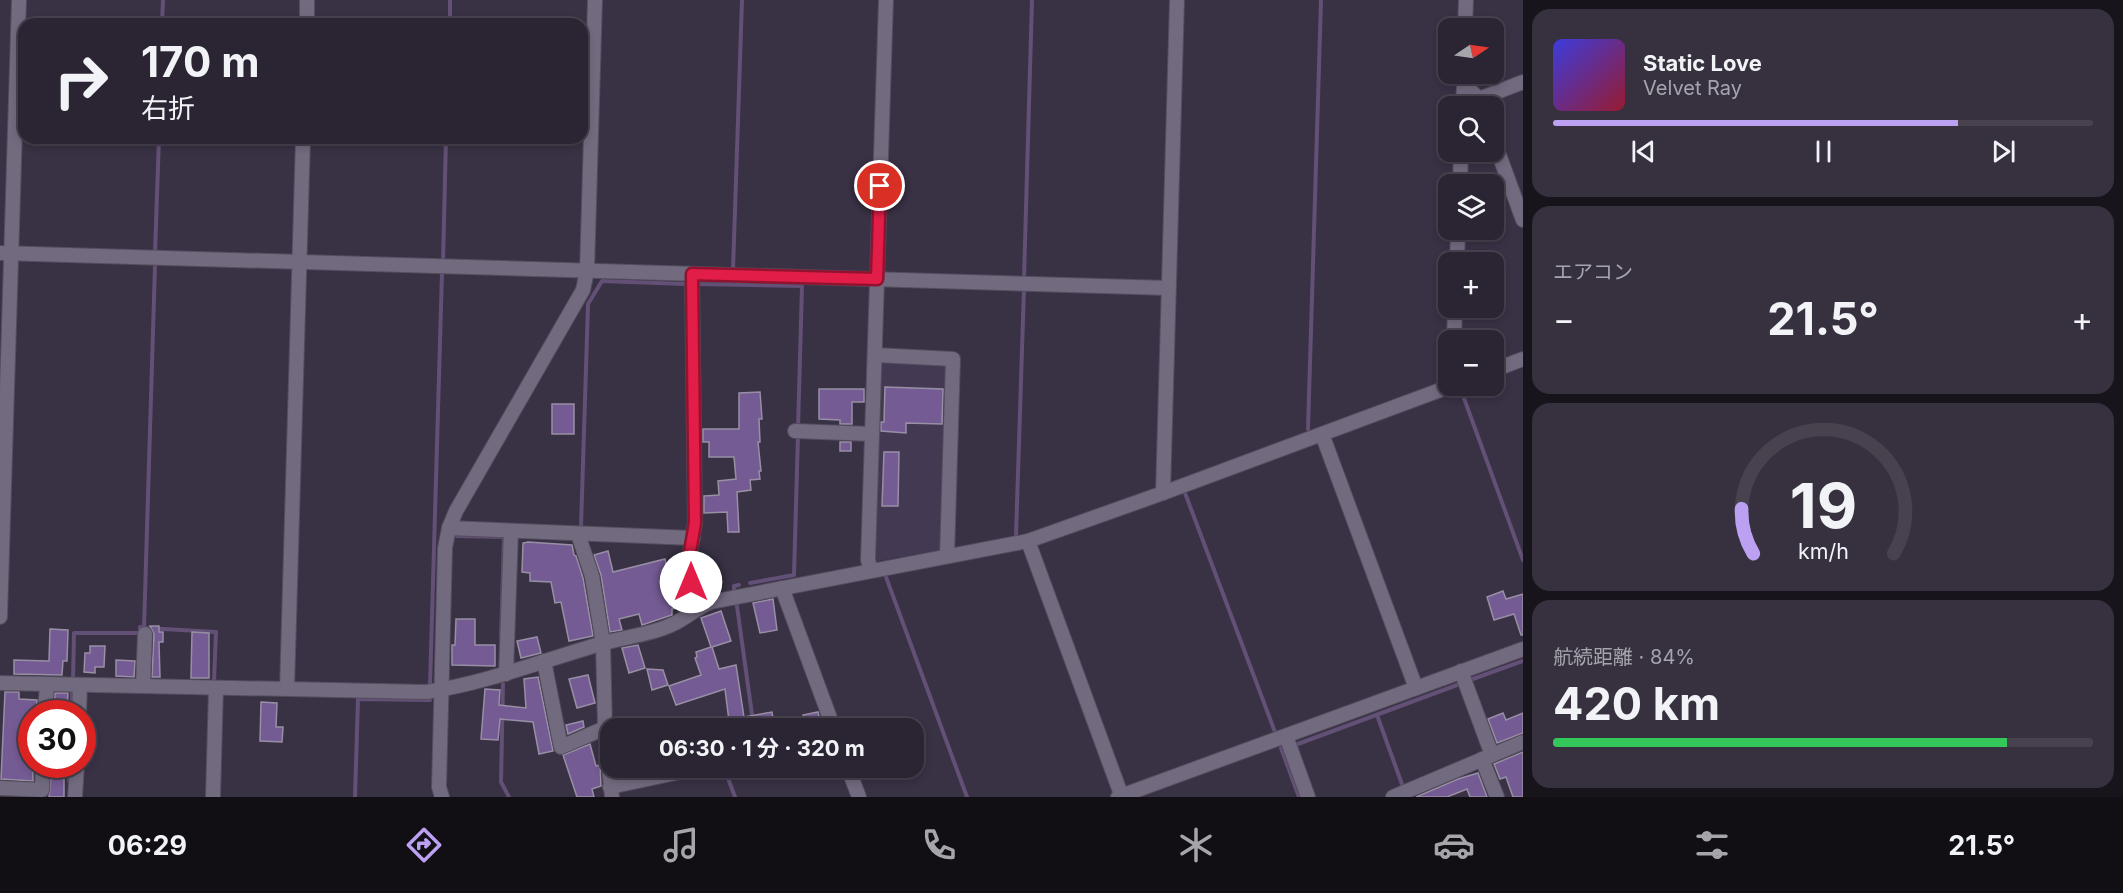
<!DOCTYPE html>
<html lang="ja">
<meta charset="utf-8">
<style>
body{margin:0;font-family:Inter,"Noto Sans JP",sans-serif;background:#37313f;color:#f1f3f6;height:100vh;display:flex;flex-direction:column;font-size:22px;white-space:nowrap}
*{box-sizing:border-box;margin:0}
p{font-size:20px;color:#a6a5ac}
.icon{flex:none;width:33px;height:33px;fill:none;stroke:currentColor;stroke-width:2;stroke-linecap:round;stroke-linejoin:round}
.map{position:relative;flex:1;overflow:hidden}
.panel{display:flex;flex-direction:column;gap:9px;padding:9px;background:#18141c;width:600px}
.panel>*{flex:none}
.banner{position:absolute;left:18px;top:18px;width:570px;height:126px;border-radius:18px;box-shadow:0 3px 9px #0003,0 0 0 2px #47424e;background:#2b2533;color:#f1f3f6;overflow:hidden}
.needle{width:39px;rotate:77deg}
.fabs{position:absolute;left:1438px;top:18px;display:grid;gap:12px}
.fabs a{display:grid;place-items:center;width:66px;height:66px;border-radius:12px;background:#2b2533;box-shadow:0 3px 9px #0003,0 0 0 2px #47424e;font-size:30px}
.speed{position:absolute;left:18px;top:700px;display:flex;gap:12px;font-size:30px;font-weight:700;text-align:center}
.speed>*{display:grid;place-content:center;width:78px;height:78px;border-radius:50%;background:#2b2533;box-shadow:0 3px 9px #0003,0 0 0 2px #47424e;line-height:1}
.speed .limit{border:9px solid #d22;background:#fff;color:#111}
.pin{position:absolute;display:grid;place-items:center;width:51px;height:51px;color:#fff;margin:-26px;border:3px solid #fff;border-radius:50%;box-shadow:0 2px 6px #0007}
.me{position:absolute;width:66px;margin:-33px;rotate:0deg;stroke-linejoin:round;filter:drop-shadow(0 0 4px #0008)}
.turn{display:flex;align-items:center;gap:21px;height:126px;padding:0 24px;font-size:27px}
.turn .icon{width:78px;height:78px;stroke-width:2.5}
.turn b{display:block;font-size:42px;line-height:51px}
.big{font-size:45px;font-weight:700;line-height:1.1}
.panel .tile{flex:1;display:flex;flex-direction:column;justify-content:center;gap:9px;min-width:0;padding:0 21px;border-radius:18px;background:#37313f}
.panel .dial{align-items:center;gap:0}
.dial svg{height:156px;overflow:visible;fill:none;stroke:#47424e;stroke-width:7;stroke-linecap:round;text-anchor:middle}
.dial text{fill:#f1f3f6;stroke:none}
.song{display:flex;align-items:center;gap:18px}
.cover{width:72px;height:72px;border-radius:9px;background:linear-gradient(135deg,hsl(240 70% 55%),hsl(350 70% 35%))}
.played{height:6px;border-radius:3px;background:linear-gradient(90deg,#bca0f2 75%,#47424e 75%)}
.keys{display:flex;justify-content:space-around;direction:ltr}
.heat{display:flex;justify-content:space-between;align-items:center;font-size:33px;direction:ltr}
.charge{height:9px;border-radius:4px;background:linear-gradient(90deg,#34c759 84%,#47424e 0)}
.trip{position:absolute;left:600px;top:718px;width:324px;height:60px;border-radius:18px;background:#2b2533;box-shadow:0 3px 9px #0003,0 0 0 2px #47424e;font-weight:700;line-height:60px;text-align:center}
.menu{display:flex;height:96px;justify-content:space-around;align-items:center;background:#110f14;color:#a6a5ac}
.menu .icon{width:42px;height:42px}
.menu .selected{color:#bca0f2}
.menu b{font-size:27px;color:#f1f3f6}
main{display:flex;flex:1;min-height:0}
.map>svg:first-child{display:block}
.built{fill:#443952}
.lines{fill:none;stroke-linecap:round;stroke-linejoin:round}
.stream{stroke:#635076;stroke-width:4}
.building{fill:#745b93;stroke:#988fa5;stroke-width:1.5}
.minor-casing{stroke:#544d5d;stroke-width:16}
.minor{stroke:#726a7f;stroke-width:14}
.route-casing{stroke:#92132f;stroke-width:15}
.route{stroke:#e11d48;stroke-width:10}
</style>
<main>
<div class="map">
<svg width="1523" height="797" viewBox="0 0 1523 797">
<rect width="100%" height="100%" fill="#393144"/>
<path class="built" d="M882,359L950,362L944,541L939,550L878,561L874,558Z"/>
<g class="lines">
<g class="stream">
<path d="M162,24L163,0"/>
<path d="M450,24V0"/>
<path d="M155,253L159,138"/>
<path d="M443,262L446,138"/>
<path d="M733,270L742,0"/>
<path d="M1024,278L1032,0"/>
<path d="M698,284L802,286L798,428"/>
<path d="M1461,390L1523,560"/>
<path d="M1308,429L1321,0"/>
<path d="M1185,493L1275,732"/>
<path d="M581,527L588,304L602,281L685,284"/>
<path d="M1016,535L1024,288"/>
<path d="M457,536L505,537"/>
<path d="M886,577L967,797"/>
<path d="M750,583L794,575L798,435"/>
<path d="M734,590V586L739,585"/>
<path d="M736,599L754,729"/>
<path d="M146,628L216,632L214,681"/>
<path d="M501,638L504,537"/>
<path d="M73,680L74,633H140V627L144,628L155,265"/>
<path d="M1470,680L1523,661"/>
<path d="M503,684L501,782L509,797"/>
<path d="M430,685L442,273"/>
<path d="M71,714L72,693"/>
<path d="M1377,715L1403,787"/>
<path d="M1295,745L1457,685"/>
<path d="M1281,748L1299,797"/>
<path d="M69,781L70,765"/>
<path d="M355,797L358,699L430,700"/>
<path d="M735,797L725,770L736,768"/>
</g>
</g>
<g class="building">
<path d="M885,387L943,389L942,424L906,423V433L881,431V422H884Z"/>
<path d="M819,389H864V402H852V424H840V420L819,419Z"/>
<path d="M760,392L762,419H759L760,442H758L761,471H759L760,479L750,480L751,490L737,492L739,532H728L727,512L704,513V496L719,495L718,481L736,479L734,457H709V442H703V429H739V393Z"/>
<rect x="552" y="404" width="22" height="30"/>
<rect x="840" y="442" width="11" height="9"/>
<path d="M884,452H899L898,506H882Z"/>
<path d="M528,542L572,545L574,555L576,556L583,578L593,636L569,641L561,602L555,603L551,582L530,581V573L522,572L523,543Z"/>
<path d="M608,551L613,572L665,559L670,582L680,580V585L683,584L686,606L672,609V615L642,625L639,614L619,619L622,630L610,632L601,575L594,555Z"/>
<path d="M1503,591L1506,599L1523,594V635H1521L1514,614L1494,620L1487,597Z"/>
<path d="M773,599L777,630L760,633L753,603Z"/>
<path d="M721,611L731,641L712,647L719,669L736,665L744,717L772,712L775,729H730L725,689L676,705L669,686L701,675L695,658L697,657L696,652L711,647L701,618Z"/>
<path d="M456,619H475V645H495V666L452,665V645H455Z"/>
<path d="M150,626H159V632H163V642H159L160,677H152L154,634Z"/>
<path d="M50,629L68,630L67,661H63L62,675L14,674V660L49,661Z"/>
<path d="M192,632L209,633V678H191Z"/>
<path d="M537,637L541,653L521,658L517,641Z"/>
<path d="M638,645L645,668L629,673L622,648Z"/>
<path d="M90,646H105L104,667H95V673L84,672L85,653H90Z"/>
<path d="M116,660L135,661L134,677L116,676Z"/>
<path d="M647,669L663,670L668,685L652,690Z"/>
<path d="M588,675L595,703L577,708L569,679Z"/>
<path d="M538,677L553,751L539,754L533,722L500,719L498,740L481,739L485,689L500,690L499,705L526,708L524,679Z"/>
<path d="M5,692H19V699L37,700L36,714H32L33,781L1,779Z"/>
<path d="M55,693H68L67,711L54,710Z"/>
<path d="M261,702L277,703L276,727H283L282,742L260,741Z"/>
<path d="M818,712L822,729H807L803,715Z"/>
<path d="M1503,713L1506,720L1523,713V733L1497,743L1488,719Z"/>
<path d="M583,721L584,727L568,734L566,725Z"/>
<path d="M590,744L596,766L600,765L601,786L592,789L594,797H577L563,755Z"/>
<path d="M1523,752V797H1513L1506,777L1500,779L1494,764Z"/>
<path d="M52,768L64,769V797H49Z"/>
<path d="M618,768H639L640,771L619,776Z"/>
<path d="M1478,773L1487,797H1470L1467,789L1447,797H1416L1458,779Z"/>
</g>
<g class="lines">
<g class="minor-casing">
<g id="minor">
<path d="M307,24V0"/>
<path d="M1465,28L1466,0"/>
<path d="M1464,74V84L1479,99L1481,106"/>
<path d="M1479,99L1523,82"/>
<path d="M1463,106L1464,84"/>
<path d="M1494,141L1523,220"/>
<path d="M1460,184L1461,152"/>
<path d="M0,253L1168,288"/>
<path d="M1457,262L1458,230"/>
<path d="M692,274L695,523L688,563L696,609"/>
<path d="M1454,340L1455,308"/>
<path d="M875,355L953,359L947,556"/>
<path d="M1494,370L1523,359"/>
<path d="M795,431L872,434"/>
<path d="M1322,434L1416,688"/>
<path d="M1163,493L1177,0"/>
<path d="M449,528L693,538"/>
<path d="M578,534L592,576L603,643L605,728L612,797"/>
<path d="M1028,541L1122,797"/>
<path d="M871,570L868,560L886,0"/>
<path d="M782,588L834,729"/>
<path d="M0,617L19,0"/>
<path d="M544,661L561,747L605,728"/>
<path d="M1461,671L1492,755"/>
<path d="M506,674L511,531"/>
<path d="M0,683L426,692C486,683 542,661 600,644C620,638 653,634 671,625C685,619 696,608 711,602L1028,541L1163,493L1451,386"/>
<path d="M143,686L145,634"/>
<path d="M287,689L303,138"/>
<path d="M45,714L47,684"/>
<path d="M79,714L80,685"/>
<path d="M1286,736L1308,797"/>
<path d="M1482,759L1497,797"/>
<path d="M848,768L859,797"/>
<path d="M610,787L699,768"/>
<path d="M0,788L42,790L43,765"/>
<path d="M75,797L77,765"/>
<path d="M213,797L216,688"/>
<path d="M442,797L439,787L445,548L449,528L456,511L583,290L587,271L595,0"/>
<path d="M1118,797L1523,649"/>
<path d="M1393,797L1523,742"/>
</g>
</g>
<use href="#minor" class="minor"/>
</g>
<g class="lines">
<g class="route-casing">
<path id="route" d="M691,582L688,563L695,523L692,274L877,279L880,186"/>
</g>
<use href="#route" class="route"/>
</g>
</svg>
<div class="fabs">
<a><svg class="needle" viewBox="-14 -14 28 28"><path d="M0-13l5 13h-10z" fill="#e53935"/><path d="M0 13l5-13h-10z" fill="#a6a5ac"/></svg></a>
<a><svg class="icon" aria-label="search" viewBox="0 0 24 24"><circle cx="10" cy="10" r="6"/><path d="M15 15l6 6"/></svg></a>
<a><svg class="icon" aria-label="layers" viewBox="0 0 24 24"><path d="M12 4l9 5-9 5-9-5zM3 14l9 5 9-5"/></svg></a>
<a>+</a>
<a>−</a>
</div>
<div class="speed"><div class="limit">30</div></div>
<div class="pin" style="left:880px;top:186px;background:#d93025"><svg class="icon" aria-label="arrive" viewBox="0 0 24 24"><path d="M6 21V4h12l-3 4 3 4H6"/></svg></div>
<svg class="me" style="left:691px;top:582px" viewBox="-20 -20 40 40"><circle r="19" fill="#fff"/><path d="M0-13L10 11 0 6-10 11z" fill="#e11d48"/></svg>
<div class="trip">06:30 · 1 分 · 320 m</div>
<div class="banner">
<div class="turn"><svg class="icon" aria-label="right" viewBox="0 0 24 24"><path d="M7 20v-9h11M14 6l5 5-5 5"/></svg><div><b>170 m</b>右折</div></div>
</div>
</div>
<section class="panel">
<div class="tile">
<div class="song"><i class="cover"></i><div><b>Static Love</b><p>Velvet Ray</p></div></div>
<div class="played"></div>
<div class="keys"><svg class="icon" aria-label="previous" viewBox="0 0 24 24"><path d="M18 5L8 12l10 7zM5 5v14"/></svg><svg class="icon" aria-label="pause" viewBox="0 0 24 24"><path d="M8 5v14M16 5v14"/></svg><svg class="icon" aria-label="next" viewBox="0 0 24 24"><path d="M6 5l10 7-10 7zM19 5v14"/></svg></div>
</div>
<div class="tile"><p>エアコン</p>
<div class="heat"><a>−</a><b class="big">21.5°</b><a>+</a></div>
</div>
<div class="tile dial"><svg viewBox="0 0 100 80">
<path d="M14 69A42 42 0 1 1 86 69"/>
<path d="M14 69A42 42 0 0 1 8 46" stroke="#bca0f2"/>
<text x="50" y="56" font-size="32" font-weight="700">19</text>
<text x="50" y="72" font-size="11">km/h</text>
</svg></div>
<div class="tile"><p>航続距離 · 84%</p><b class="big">420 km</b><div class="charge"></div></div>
</section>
</main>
<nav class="menu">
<b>06:29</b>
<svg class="icon selected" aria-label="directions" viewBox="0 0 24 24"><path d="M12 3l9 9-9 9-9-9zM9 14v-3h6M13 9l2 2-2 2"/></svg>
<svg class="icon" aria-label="music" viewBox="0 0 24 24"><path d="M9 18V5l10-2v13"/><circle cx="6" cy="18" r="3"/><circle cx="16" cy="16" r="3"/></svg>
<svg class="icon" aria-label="phone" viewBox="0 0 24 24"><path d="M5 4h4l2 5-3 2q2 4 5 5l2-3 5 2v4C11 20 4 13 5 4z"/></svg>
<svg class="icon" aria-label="climate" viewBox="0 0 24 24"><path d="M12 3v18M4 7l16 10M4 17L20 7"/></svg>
<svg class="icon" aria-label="car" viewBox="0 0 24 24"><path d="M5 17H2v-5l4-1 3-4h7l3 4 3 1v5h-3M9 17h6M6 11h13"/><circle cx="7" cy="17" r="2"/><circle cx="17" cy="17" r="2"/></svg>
<svg class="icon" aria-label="filters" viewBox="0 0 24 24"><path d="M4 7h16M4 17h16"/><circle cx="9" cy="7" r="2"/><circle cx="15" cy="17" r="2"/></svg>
<b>21.5°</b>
</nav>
